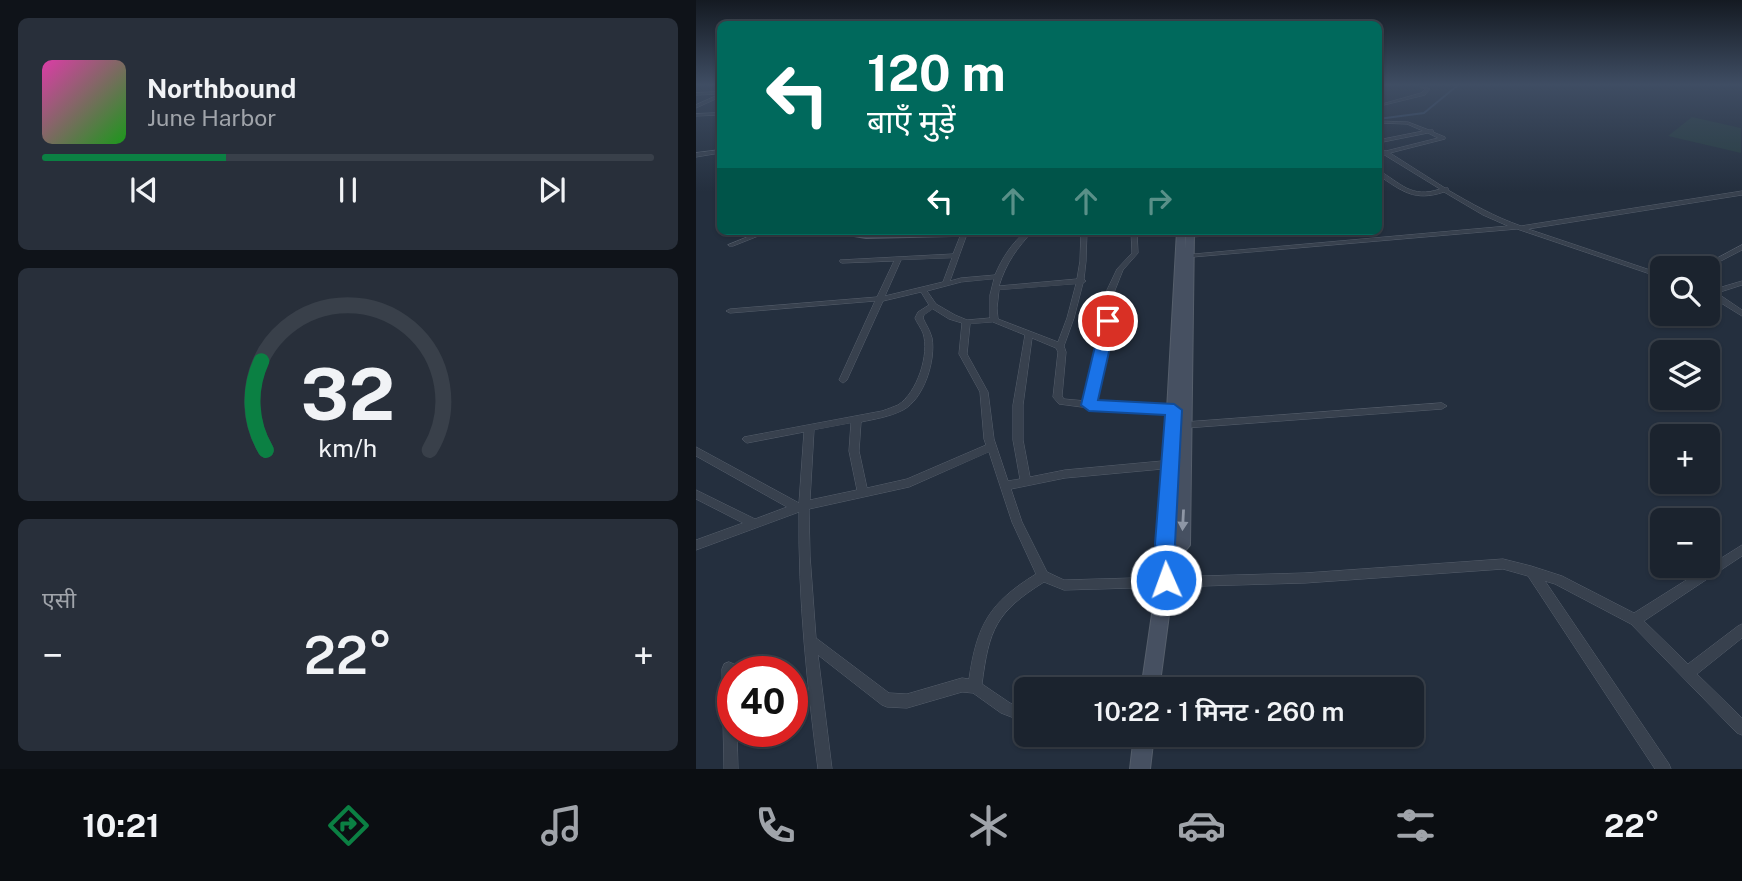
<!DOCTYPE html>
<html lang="hi">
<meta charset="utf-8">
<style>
body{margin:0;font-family:"Public Sans","Noto Sans Devanagari",sans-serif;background:#282f3a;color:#f1f3f6;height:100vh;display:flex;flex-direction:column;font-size:26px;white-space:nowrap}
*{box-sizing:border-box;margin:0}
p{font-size:23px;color:#a0a4aa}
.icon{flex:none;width:38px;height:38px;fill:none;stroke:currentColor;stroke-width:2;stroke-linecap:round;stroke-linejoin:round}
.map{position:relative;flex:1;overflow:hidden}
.sheet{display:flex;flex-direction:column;gap:18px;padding:18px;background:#0f1319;width:696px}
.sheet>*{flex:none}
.guide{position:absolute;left:21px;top:21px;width:665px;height:214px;border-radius:10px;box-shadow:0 2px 5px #0004,0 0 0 2px #39404a;background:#00695c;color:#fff;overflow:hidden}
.controls{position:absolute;left:954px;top:256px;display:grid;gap:14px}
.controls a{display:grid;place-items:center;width:70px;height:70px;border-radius:10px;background:#1b232e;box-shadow:0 2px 5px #0004,0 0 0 2px #39404a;font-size:35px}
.speed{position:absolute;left:21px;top:656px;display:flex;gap:14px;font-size:35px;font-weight:700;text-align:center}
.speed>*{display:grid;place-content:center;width:91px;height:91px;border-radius:50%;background:#1b232e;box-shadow:0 2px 5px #0004,0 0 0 2px #39404a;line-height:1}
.speed .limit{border:10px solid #d22;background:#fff;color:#111}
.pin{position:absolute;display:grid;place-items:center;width:60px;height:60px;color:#fff;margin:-30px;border:4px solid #fff;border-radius:50%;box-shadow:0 2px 7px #0007}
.me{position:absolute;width:77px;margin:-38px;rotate:358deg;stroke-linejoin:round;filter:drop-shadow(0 0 5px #0008)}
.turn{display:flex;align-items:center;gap:24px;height:147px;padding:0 35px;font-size:32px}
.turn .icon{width:91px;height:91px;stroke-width:2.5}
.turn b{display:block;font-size:49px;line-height:60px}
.lanes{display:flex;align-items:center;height:66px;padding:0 35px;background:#0003;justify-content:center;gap:35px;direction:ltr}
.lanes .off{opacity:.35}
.big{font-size:52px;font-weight:600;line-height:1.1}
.sheet .widget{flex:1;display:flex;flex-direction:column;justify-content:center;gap:10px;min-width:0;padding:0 24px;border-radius:10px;background:#282f3a}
.sheet .dial{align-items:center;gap:0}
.dial svg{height:182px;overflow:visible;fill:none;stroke:#39404a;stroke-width:7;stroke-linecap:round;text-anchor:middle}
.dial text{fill:#f1f3f6;stroke:none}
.song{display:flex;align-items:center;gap:21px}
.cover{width:84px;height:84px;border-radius:10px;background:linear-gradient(135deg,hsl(320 70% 55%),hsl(120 70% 35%))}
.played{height:7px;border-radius:4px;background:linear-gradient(90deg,#0b8043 30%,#39404a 30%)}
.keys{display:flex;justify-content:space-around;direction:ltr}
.heat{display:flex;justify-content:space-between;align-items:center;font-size:38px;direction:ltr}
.trip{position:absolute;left:318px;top:677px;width:410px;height:70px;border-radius:10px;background:#1b232e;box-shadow:0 2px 5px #0004,0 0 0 2px #39404a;font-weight:600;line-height:70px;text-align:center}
.menu{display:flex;height:112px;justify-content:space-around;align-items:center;background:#0b0e12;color:#a0a4aa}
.menu .icon{width:49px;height:49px}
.menu .active{color:#0b8043}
.menu b{font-size:32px;color:#f1f3f6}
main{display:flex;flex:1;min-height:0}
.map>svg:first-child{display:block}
.green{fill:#263c3f}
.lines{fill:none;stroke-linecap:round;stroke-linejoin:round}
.stream{stroke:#394c67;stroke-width:2}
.street-casing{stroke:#565f6c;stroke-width:1}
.secondary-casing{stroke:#565f6c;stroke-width:2}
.street{fill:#38414e;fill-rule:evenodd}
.secondary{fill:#465061;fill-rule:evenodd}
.oneway{fill:#8e96a5}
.route{fill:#1a73e8;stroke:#114b97;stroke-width:2}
</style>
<main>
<section class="sheet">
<div class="widget">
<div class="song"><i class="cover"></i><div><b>Northbound</b><p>June Harbor</p></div></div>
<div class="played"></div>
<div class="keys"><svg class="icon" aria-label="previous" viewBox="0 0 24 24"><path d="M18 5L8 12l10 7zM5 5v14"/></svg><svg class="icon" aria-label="pause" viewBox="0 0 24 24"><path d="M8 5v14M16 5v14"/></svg><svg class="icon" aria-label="next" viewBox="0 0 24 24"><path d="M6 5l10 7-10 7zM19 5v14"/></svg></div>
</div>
<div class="widget dial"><svg viewBox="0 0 100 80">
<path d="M14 69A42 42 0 1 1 86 69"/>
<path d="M14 69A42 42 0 0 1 12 30" stroke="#0b8043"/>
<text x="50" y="56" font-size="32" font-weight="700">32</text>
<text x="50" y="72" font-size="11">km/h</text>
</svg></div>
<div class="widget"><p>एसी</p>
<div class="heat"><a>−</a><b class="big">22°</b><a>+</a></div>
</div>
</section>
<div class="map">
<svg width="1046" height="769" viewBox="0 0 1046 769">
<rect width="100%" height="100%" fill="#242f3e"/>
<path class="green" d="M996,117L1045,128V153L972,136Z"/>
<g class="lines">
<path class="stream" d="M682,119L728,113L762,85"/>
<g class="street-casing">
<g id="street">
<path d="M727,85H731L729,87L734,89L729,95L688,105L686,104L725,93L729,89L724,87Z"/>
<path d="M24,92V94L0,95V93Z"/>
<path d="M22,95H24V97L0,108V105Z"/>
<path d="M24,113V115L0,116V114Z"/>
<path d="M682,121L712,122L733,130H737V132L749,137V139L694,153L749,188H752V190C776,204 799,217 825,226L1046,191V195L832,229L966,274V278L821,229L485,258L484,257L487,255L812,226L787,215L748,192C718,202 706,191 682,175V170C705,183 715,199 744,189L682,151V148L690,151L742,138L732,133L682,143V140L727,131L711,124L682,123Z"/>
<path d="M24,150V153L0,157V153Z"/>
<path d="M66,231H75L37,246H33L32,245Z"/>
<path d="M330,231H337C321,248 310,263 303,286L381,279L384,261L385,231H391L390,261L388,279L390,281L387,283L378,318L368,346L370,352L366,396L368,399L390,401L408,321L411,290L421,269L436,253L435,231H441L442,253L427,270L419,290L416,321L398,401L481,407L486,410L481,413L393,408L363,404L357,397L362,352L360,348L336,338L327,405V440L334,477L369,470L477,460L481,461L482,464L481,467L477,468L369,478L315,489L326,522L351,572L368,580L609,573L807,559L835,566L866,576L938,613L1046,545V556L948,621L992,664L1042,626L1046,624V638L1001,674L1046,718V735L1041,733L935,624L859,584L849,581L973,764L975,769H959L832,576L807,569L609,583L368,590L348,582C300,612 293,629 286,684L314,703L331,709V723L305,713L277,693L266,692L211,708L191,707L186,705L122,655L136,769H122C111,684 102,598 103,512L0,550V540L47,523L0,499V490L59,519L91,507L0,456V447L103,503L108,432L51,443L48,441L46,439L48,437L186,411C192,409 197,407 202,405C221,393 234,354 227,333C225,328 221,323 219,318L222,312L233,305L225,292L187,301L151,380L147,383L143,380L179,301L34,313L30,311L34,309L181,297L198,261L146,263L144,262V260L257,254L265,234L268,232L271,234L254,281L265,278L299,275C306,258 316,243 330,231ZM256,258L247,282L189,296L205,260ZM298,279L294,295V318L271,320L259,315L240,304L231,291L265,282ZM380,284L371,318L362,342L302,319L301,308L303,290ZM237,309L253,319L266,323L263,354L284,392L288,439L290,445L211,479L171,488L163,451L165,422C179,419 193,417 207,410C228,399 240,360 236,338C234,330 230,325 227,318L228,315ZM297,322L329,335L317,405V440L324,479L312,481L298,439L292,392L271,354L274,324ZM155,423L153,451L161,490L114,500L118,430ZM293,452L316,522L340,574C293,603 281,625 273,679L266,678L211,694L193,693L120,638L114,556L113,509L213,487Z"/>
<path d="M537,231H581L578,233L493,237L490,235L493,233Z"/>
<path d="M1046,245V250L1019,264L1014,271L1012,272V268H1010L1014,262Z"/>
<path d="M1012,277L1016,279L1019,289L1046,281V285L1021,293L1046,310V316L1012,295Z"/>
<path d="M746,403L751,406L746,409L490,428L487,427L485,425L487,423L490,422Z"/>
<path d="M33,662L38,664L40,672H37V732H41L42,769H28L26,669L28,664Z"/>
</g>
</g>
<g class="secondary-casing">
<g id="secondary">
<path d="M142,231L170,232L347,231L343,234L170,238L146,234Z"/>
<path d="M481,231H489V249L490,231H498L494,545L480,562L463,690H445L464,559L461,544L468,464ZM480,497L478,542L477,544Z"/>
<path d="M438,735H458L454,769H434Z"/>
</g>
</g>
<use href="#street" class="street"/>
<use href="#secondary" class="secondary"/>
</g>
<defs><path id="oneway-solid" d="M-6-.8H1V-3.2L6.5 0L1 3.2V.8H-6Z" transform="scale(1.75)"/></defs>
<use class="oneway" href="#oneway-solid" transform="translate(487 520) rotate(93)"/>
<linearGradient id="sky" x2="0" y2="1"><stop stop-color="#141a22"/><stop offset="0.44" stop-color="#3f4d63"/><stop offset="1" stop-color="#3f4d63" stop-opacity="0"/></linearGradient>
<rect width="1046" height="192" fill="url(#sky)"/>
<path class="route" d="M412,316L420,321L402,400L478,404L486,410L479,544C483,558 484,573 478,586L470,589L463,586C457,574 462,558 459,544L469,415L393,411L385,405L405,321Z"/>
</svg>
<div class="controls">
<a><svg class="icon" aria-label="search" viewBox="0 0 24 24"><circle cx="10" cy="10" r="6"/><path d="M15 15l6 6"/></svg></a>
<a><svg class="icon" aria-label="layers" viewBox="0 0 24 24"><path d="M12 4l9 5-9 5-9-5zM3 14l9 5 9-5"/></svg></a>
<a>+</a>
<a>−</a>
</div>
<div class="speed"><div class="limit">40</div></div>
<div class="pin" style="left:412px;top:321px;background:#d93025"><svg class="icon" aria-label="arrive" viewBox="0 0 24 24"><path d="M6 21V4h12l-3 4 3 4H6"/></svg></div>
<svg class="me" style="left:470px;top:580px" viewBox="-20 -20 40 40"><circle r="17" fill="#1a73e8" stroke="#fff" stroke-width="3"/><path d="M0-11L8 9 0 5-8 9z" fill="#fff"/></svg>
<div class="trip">10:22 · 1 मिनट · 260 m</div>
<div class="guide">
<div class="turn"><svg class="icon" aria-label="left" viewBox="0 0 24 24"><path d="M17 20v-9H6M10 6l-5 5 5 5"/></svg><div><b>120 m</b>बाएँ मुड़ें</div></div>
<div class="lanes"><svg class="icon" aria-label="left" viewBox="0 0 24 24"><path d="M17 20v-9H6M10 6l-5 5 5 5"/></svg><svg class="icon off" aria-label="ahead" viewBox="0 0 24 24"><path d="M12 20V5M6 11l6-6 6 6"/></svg><svg class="icon off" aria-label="ahead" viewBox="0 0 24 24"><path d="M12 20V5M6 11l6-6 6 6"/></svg><svg class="icon off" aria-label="right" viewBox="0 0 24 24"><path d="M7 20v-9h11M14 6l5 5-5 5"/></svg></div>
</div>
</div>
</main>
<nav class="menu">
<b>10:21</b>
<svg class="icon active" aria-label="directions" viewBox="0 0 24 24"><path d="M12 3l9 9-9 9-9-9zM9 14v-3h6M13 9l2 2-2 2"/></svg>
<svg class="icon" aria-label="music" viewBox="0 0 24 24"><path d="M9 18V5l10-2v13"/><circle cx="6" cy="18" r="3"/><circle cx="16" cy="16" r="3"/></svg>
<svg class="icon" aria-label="phone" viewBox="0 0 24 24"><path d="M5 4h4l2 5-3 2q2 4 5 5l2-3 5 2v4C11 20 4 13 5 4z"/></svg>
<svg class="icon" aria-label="climate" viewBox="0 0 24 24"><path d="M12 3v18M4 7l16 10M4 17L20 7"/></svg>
<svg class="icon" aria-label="car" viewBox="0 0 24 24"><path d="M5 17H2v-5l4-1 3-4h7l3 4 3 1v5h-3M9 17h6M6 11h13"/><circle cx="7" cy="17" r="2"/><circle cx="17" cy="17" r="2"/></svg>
<svg class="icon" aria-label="filters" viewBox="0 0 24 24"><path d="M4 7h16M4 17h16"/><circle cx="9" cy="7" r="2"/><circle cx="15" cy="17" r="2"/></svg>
<b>22°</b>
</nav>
